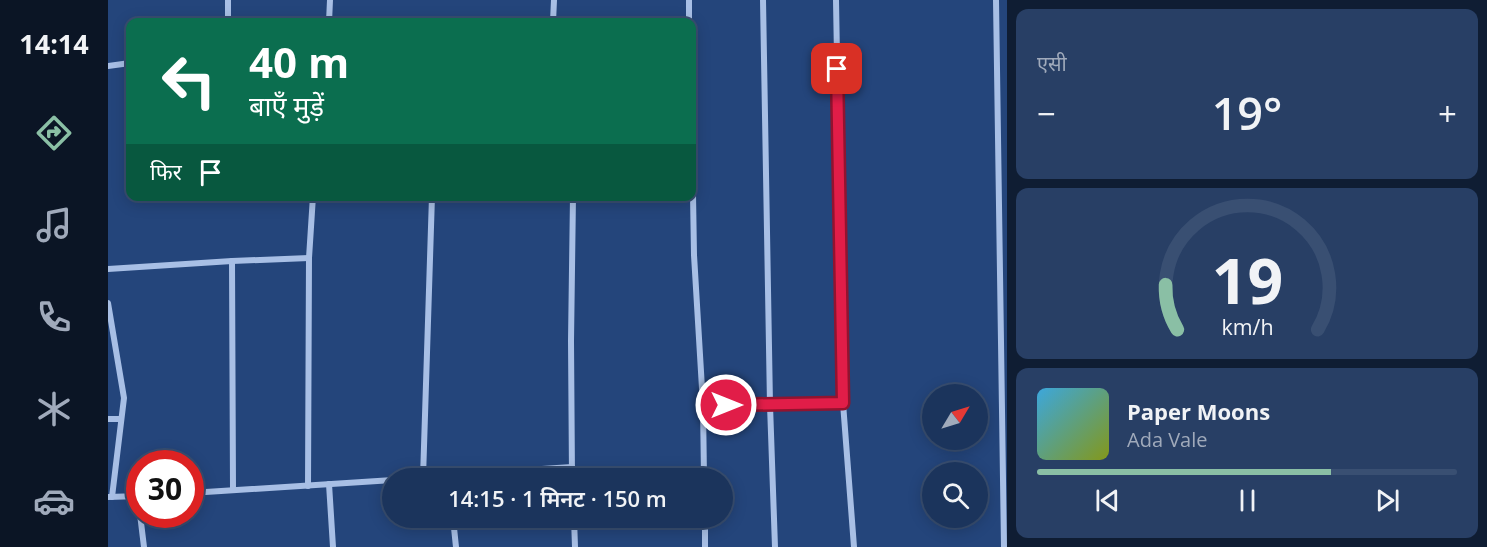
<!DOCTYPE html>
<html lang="hi">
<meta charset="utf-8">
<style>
body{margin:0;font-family:"Open Sans","Noto Sans Devanagari",sans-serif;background:#283f65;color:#f1f3f6;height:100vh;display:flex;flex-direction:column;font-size:22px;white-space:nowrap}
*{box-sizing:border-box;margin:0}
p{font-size:20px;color:#a0aabb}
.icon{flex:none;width:33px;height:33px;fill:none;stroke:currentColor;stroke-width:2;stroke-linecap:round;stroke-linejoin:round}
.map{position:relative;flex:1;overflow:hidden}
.details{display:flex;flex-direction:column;gap:9px;padding:9px;background:#0f1d33;width:480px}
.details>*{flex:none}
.banner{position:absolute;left:18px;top:18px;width:570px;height:183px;border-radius:12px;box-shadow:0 3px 15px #0003,0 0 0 2px #394f72;background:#0b6e4f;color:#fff;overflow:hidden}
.needle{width:39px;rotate:52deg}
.buttons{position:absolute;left:814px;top:384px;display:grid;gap:12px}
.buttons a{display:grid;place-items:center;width:66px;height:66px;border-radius:50%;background:#1b345c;box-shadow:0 3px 15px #0003,0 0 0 2px #394f72;font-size:30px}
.speed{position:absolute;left:18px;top:450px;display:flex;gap:12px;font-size:30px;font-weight:700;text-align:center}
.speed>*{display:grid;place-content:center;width:78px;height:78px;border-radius:50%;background:#1b345c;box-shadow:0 3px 15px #0003,0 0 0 2px #394f72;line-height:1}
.speed .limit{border:9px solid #d22;background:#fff;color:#111}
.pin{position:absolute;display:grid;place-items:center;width:51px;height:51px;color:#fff;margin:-26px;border-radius:12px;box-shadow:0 3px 9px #0006}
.me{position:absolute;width:66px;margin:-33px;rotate:90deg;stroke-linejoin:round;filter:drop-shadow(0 0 4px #0008)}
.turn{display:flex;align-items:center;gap:21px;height:126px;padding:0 24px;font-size:27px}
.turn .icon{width:78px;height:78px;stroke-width:2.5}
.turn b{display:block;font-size:42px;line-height:51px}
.then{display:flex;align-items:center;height:57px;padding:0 24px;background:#0003;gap:12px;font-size:22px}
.big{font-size:45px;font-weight:600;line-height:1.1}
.details .widget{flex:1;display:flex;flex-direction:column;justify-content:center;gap:9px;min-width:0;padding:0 21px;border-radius:12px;background:#283f65}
.details .dial{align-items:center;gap:0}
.dial svg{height:156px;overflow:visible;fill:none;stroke:#394f72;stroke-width:7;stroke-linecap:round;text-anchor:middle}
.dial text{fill:#f1f3f6;stroke:none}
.song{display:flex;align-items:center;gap:18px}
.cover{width:72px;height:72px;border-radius:9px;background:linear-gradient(135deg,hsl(200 70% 55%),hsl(70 70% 35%))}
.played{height:6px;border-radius:3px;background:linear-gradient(90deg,#8abfa5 70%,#394f72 70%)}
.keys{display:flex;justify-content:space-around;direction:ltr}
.heat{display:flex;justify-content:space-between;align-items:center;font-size:33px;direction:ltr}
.trip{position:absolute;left:274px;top:468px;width:351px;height:60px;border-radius:30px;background:#1b345c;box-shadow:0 3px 15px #0003,0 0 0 2px #394f72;font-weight:600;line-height:60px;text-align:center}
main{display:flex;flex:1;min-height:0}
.menu{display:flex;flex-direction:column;width:108px;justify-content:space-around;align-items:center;background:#0b1525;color:#a0aabb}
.menu .icon{width:42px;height:42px}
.menu .current{color:#8abfa5}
.menu b{font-size:27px;color:#f1f3f6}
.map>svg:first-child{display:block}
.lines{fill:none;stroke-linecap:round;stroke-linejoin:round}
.street{stroke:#a8bfe5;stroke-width:6}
.route-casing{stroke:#92132f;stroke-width:15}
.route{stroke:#e11d48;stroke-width:10}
</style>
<main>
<nav class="menu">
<b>14:14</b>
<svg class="icon current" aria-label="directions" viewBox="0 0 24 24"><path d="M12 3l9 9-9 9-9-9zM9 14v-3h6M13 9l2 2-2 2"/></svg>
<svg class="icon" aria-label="music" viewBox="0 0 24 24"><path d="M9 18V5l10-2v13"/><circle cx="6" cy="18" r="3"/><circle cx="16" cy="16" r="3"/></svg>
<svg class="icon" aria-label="phone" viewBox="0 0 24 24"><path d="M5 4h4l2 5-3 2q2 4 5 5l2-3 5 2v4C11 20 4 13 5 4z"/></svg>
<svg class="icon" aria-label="climate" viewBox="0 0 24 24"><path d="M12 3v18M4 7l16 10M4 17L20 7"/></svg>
<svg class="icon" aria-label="car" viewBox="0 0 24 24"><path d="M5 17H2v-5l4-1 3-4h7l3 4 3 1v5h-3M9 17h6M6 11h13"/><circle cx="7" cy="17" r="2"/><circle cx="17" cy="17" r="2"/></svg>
</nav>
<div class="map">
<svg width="899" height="547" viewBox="0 0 899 547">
<rect width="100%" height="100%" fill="#24457b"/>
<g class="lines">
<g class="street">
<path d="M120,0V20"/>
<path d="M581,0V22"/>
<path d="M655,0L662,405L667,547"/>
<path d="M728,0L735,403L746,547"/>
<path d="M888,0L896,547"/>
<path d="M221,22L222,0"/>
<path d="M333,22L334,21"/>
<path d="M445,22L446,0"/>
<path d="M0,66L22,63"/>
<path d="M584,133L586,255L595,405L596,478"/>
<path d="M124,261L125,490"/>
<path d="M0,269L124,261L201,258"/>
<path d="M0,303L16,398L4,497"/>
<path d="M595,405H662L735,403"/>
<path d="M0,419H13"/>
<path d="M302,478L464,467"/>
<path d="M315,478L324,196"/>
<path d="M464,478L463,341L465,196"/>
<path d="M221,484L225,547"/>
<path d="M200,486L201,258L205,196"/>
<path d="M82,493L285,480"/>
<path d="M29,496L32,513"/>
<path d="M0,497L32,496"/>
<path d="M32,514L36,547"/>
<path d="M345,518L348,547"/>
<path d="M466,518L467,547"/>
<path d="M597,518V547"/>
</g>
</g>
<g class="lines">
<g class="route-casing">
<path id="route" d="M618,405L735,403L729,69"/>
</g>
<use href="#route" class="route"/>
</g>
</svg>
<div class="buttons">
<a><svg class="needle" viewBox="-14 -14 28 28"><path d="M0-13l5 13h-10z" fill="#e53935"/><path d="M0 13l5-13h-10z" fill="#a0aabb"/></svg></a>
<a><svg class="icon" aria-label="search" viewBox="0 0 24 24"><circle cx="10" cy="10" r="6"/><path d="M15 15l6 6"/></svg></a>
</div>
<div class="speed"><div class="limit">30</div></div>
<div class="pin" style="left:729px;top:69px;background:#d93025"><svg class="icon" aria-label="arrive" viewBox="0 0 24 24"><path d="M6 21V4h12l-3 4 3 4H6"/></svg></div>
<svg class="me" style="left:618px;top:405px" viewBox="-20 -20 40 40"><circle r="17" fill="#e11d48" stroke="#fff" stroke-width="3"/><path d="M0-11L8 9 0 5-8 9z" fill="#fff"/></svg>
<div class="trip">14:15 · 1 मिनट · 150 m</div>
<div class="banner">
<div class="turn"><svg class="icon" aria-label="left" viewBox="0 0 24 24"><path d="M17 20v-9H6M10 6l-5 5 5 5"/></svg><div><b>40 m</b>बाएँ मुड़ें</div></div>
<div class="then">फिर<svg class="icon" aria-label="arrive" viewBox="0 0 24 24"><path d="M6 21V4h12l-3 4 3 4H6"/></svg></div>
</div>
</div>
<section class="details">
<div class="widget"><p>एसी</p>
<div class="heat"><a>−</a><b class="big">19°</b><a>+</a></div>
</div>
<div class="widget dial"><svg viewBox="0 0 100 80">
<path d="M14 69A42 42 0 1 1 86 69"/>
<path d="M14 69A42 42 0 0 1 8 46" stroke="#8abfa5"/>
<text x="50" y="56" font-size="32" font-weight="700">19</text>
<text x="50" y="72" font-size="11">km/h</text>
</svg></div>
<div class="widget">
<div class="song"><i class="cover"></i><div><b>Paper Moons</b><p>Ada Vale</p></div></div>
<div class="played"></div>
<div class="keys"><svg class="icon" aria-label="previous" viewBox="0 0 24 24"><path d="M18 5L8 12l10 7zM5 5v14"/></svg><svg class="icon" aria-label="pause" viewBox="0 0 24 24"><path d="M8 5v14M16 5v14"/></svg><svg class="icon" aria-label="next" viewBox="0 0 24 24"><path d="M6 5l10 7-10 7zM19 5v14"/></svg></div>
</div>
</section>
</main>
